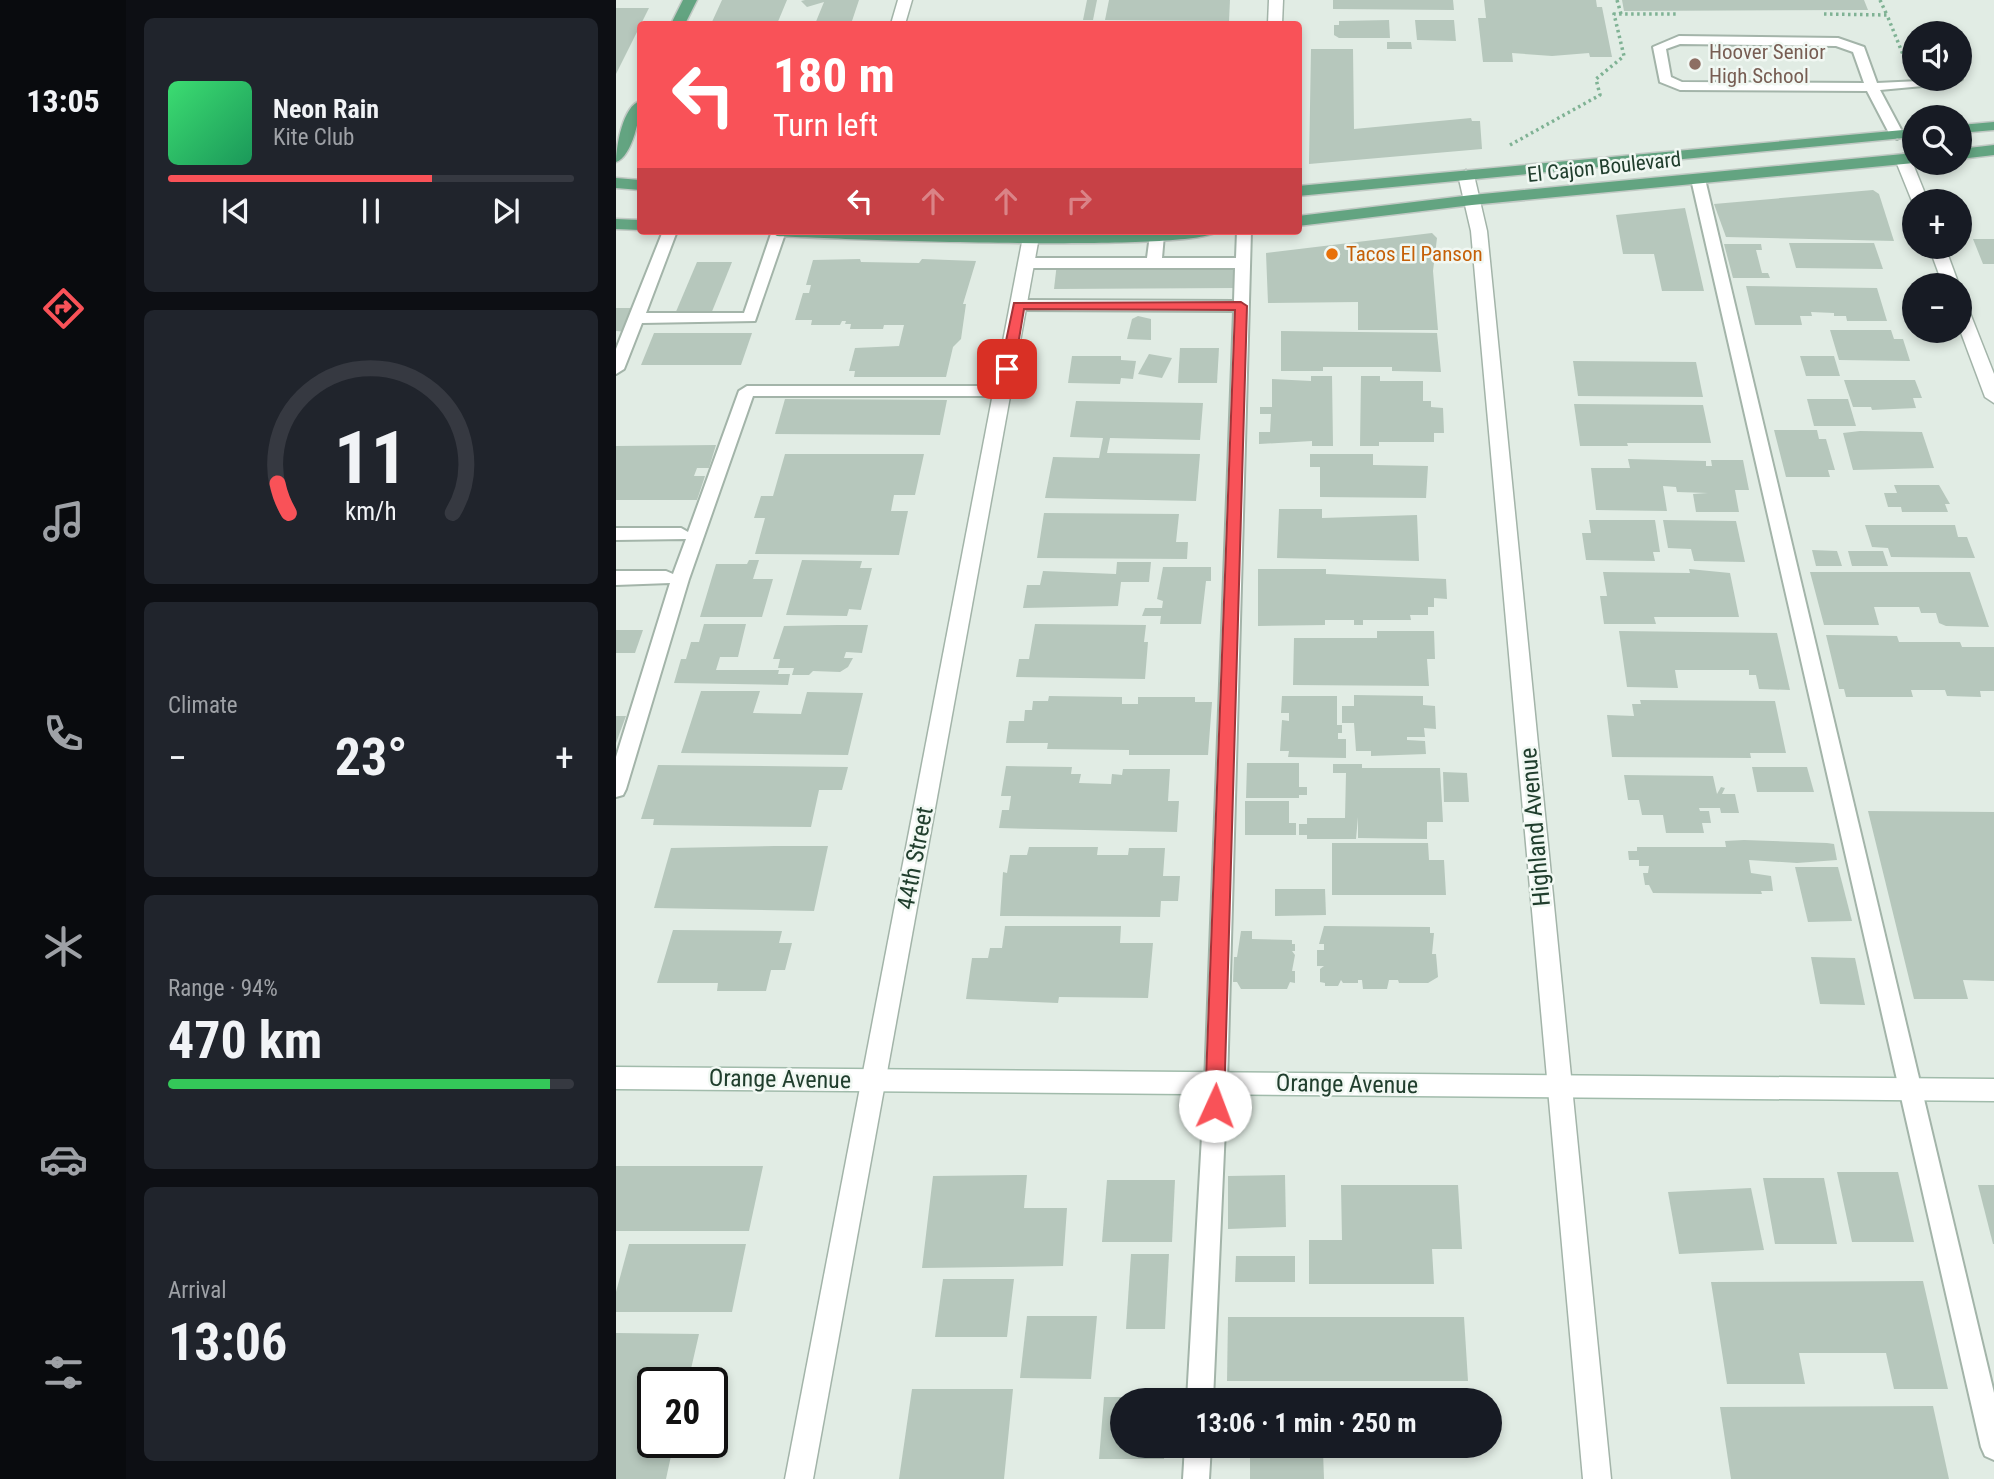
<!DOCTYPE html>
<meta charset="utf-8">
<style>
body{margin:0;font-family:"Roboto Condensed",sans-serif;background:#20242c;color:#f1f3f6;height:100vh;display:flex;flex-direction:column;font-size:26px;white-space:nowrap}
*{box-sizing:border-box;margin:0}
p{font-size:23px;color:#9ea1a6}
.icon{flex:none;width:38px;height:38px;fill:none;stroke:currentColor;stroke-width:2;stroke-linecap:round;stroke-linejoin:round}
.map{position:relative;flex:1;overflow:hidden}
.panel{display:flex;flex-direction:column;gap:18px;padding:18px;background:#0d0f14;width:490px}
.panel>*{flex:none}
.banner{position:absolute;left:21px;top:21px;width:665px;height:214px;border-radius:7px;box-shadow:0 4px 10px #0003;background:#f95258;color:#fff;overflow:hidden}
.controls{position:absolute;left:1286px;top:21px;display:grid;gap:14px}
.controls a{display:grid;place-items:center;width:70px;height:70px;border-radius:50%;background:#171b24;box-shadow:0 4px 10px #0003;font-size:35px}
.speed{position:absolute;left:21px;top:1367px;display:flex;gap:14px;font-size:35px;font-weight:700;text-align:center}
.speed>*{display:grid;place-content:center;width:91px;height:91px;border-radius:50%;background:#171b24;box-shadow:0 4px 10px #0003;line-height:1}
.speed .limit{border:4px solid #111;border-radius:10px;background:#fff;color:#111}
.pin{position:absolute;display:grid;place-items:center;width:60px;height:60px;color:#fff;margin:-30px;border-radius:14px;box-shadow:0 4px 10px #0006}
.me{position:absolute;width:77px;margin:-38px;rotate:2deg;stroke-linejoin:round;filter:drop-shadow(0 0 5px #0008)}
.turn{display:flex;align-items:center;gap:24px;height:147px;padding:0 21px;font-size:32px}
.turn .icon{width:91px;height:91px;stroke-width:2.5}
.turn b{display:block;font-size:49px;line-height:60px}
.lanes{display:flex;align-items:center;height:66px;padding:0 21px;background:#0003;justify-content:center;gap:35px;direction:ltr}
.lanes .off{opacity:.35}
.big{font-size:52px;font-weight:700;line-height:1.1}
.panel .widget{flex:1;display:flex;flex-direction:column;justify-content:center;gap:10px;min-width:0;padding:0 24px;border-radius:10px;background:#20242c}
.panel .dial{align-items:center;gap:0}
.dial svg{height:182px;overflow:visible;fill:none;stroke:#363941;stroke-width:7;stroke-linecap:round;text-anchor:middle}
.dial text{fill:#f1f3f6;stroke:none}
.song{display:flex;align-items:center;gap:21px}
.cover{width:84px;height:84px;border-radius:10px;background:linear-gradient(135deg,hsl(140 70% 55%),hsl(150 70% 35%))}
.played{height:7px;border-radius:4px;background:linear-gradient(90deg,#f95258 65%,#363941 65%)}
.keys{display:flex;justify-content:space-around;direction:ltr}
.heat{display:flex;justify-content:space-between;align-items:center;font-size:38px;direction:ltr}
.charge{height:10px;border-radius:5px;background:linear-gradient(90deg,#34c759 94%,#363941 0)}
.trip{position:absolute;left:494px;top:1388px;width:392px;height:70px;border-radius:35px;background:#171b24;box-shadow:0 4px 10px #0003;font-weight:700;line-height:70px;text-align:center}
main{display:flex;flex:1;min-height:0}
.tabs{display:flex;flex-direction:column;width:126px;justify-content:space-around;align-items:center;background:#090b0e;color:#9ea1a6}
.tabs .icon{width:49px;height:49px}
.tabs .on{color:#f95258}
.tabs b{font-size:32px;color:#f1f3f6}
.map>svg:first-child{display:block}
.building{fill:#b6c7bc}
.lines{fill:none;stroke-linecap:round;stroke-linejoin:round}
.lane-casing{stroke:#a3b4a9;stroke-width:4}
.street-casing{stroke:#a3b4a9;stroke-width:3}
.secondary-casing{stroke:#a1bbab;stroke-width:3}
.primary-casing{stroke:#c1c9c4;stroke-width:3}
.path{stroke:#7fb294;stroke-width:3.5;stroke-dasharray:2.5 3.5;stroke-linecap:butt}
.lane{fill:#fff;fill-rule:evenodd}
.street{fill:#fff;fill-rule:evenodd}
.secondary{fill:#fff;fill-rule:evenodd}
.primary{fill:#63a481;fill-rule:evenodd}
.route{fill:#f95258;stroke:#a23539;stroke-width:2}
.education-dot{fill:#8d6e63;stroke:#f1f8f3;stroke-width:2.5}
.food-dot{fill:#e8710a;stroke:#f1f8f3;stroke-width:2.5}
.labels{text-anchor:middle;dominant-baseline:central;stroke-width:5;stroke-linejoin:round;paint-order:stroke}
.far-education-label{font-size:21px;fill:#785e54;stroke:#f1f8f3;text-anchor:start}
.far-street-label{font-size:21px;fill:#203e2d;stroke:#f1f8f3}
.far-food-label{font-size:21px;fill:#c56008;stroke:#f1f8f3;text-anchor:start}
.street-label{font-size:24px;fill:#203e2d;stroke:#f1f8f3}
</style>
<main>
<nav class="tabs">
<b>13:05</b>
<svg class="icon on" aria-label="directions" viewBox="0 0 24 24"><path d="M12 3l9 9-9 9-9-9zM9 14v-3h6M13 9l2 2-2 2"/></svg>
<svg class="icon" aria-label="music" viewBox="0 0 24 24"><path d="M9 18V5l10-2v13"/><circle cx="6" cy="18" r="3"/><circle cx="16" cy="16" r="3"/></svg>
<svg class="icon" aria-label="phone" viewBox="0 0 24 24"><path d="M5 4h4l2 5-3 2q2 4 5 5l2-3 5 2v4C11 20 4 13 5 4z"/></svg>
<svg class="icon" aria-label="climate" viewBox="0 0 24 24"><path d="M12 3v18M4 7l16 10M4 17L20 7"/></svg>
<svg class="icon" aria-label="car" viewBox="0 0 24 24"><path d="M5 17H2v-5l4-1 3-4h7l3 4 3 1v5h-3M9 17h6M6 11h13"/><circle cx="7" cy="17" r="2"/><circle cx="17" cy="17" r="2"/></svg>
<svg class="icon" aria-label="filters" viewBox="0 0 24 24"><path d="M4 7h16M4 17h16"/><circle cx="9" cy="7" r="2"/><circle cx="15" cy="17" r="2"/></svg>
</nav>
<section class="panel">
<div class="widget">
<div class="song"><i class="cover"></i><div><b>Neon Rain</b><p>Kite Club</p></div></div>
<div class="played"></div>
<div class="keys"><svg class="icon" aria-label="previous" viewBox="0 0 24 24"><path d="M18 5L8 12l10 7zM5 5v14"/></svg><svg class="icon" aria-label="pause" viewBox="0 0 24 24"><path d="M8 5v14M16 5v14"/></svg><svg class="icon" aria-label="next" viewBox="0 0 24 24"><path d="M6 5l10 7-10 7zM19 5v14"/></svg></div>
</div>
<div class="widget dial"><svg viewBox="0 0 100 80">
<path d="M14 69A42 42 0 1 1 86 69"/>
<path d="M14 69A42 42 0 0 1 9 56" stroke="#f95258"/>
<text x="50" y="56" font-size="32" font-weight="700">11</text>
<text x="50" y="72" font-size="11">km/h</text>
</svg></div>
<div class="widget"><p>Climate</p>
<div class="heat"><a>−</a><b class="big">23°</b><a>+</a></div>
</div>
<div class="widget"><p>Range · 94%</p><b class="big">470 km</b><div class="charge"></div></div>
<div class="widget"><p>Arrival</p><b class="big">13:06</b></div>
</section>
<div class="map">
<svg width="1378" height="1479" viewBox="0 0 1378 1479">
<rect width="100%" height="100%" fill="#e1ece4"/>
<g class="building">
<path d="M106,0H171L161,24H95Z"/>
<path d="M189,0H243L235,24H199L208,2L191,7L185,1Z"/>
<path d="M471,0H481L477,20H467Z"/>
<path d="M493,0H614L613,21L489,20Z"/>
<path d="M717,0H837L838,10L717,9Z"/>
<path d="M868,0H980L981,7H986L996,57H974L973,53L936,56L896,53L897,62H867L862,18H870Z"/>
<path d="M1006,0H1248L1252,10L1008,11Z"/>
<path d="M0,8H33L0,74Z"/>
<path d="M773,20L774,38H723L718,35V25H723V21Z"/>
<path d="M799,20H838L840,41L801,40Z"/>
<path d="M771,42H795L796,49H771Z"/>
<path d="M695,49H737L738,129L855,118L856,121H864L866,149L693,164Z"/>
<path d="M1257,190L1263,194L1278,241L1110,237L1098,204Z"/>
<path d="M1069,208L1088,291H1046L1038,254H1007L1000,215Z"/>
<path d="M816,233L821,238L817,271L822,330H742V302L652,303L650,253Z"/>
<path d="M1357,239H1378V264H1367Z"/>
<path d="M1173,243H1258L1267,269L1180,268Z"/>
<path d="M1108,244H1145L1146,250H1140L1146,273H1152L1154,278H1117Z"/>
<path d="M244,259L245,262L303,263L306,259L360,261L347,304H350L345,339L337,347L330,377H238L239,371H233L239,348L283,346L288,325H268L267,329H234L235,324H229L230,321H226L224,325H195L196,320H179L187,293H193L195,285H190L197,260Z"/>
<path d="M81,262H116L95,314H59Z"/>
<path d="M620,262V288L438,289L441,263Z"/>
<path d="M1130,286L1261,288L1271,321H1231L1230,316H1218V313L1195,312L1196,316H1184L1186,325H1139Z"/>
<path d="M0,308H22L12,332L0,331Z"/>
<path d="M522,316L535,319V340L511,339L516,319Z"/>
<path d="M1214,330H1275L1278,339H1287L1294,361L1223,360Z"/>
<path d="M665,331L821,333L825,372L776,371V367H707V371H665Z"/>
<path d="M38,333H136L125,365H25Z"/>
<path d="M564,348H603L601,383H562Z"/>
<path d="M533,354L556,358L546,378L522,374Z"/>
<path d="M456,356H505V360L520,361L517,379L505,378L504,384L452,383Z"/>
<path d="M1184,356H1218L1224,376H1190Z"/>
<path d="M957,361L1080,362L1087,397L962,396Z"/>
<path d="M695,376H716L717,446H696V441L643,444V432H654L655,414H644V407H656V379L695,381Z"/>
<path d="M745,376H764V381H807V401H815V407L827,408L828,433H818V442H763V446H744Z"/>
<path d="M1228,380H1299L1306,398H1297L1300,408L1256,410L1255,407H1237Z"/>
<path d="M169,399L331,400L324,435L159,434Z"/>
<path d="M1191,399H1232L1240,426H1198Z"/>
<path d="M460,401L587,403L584,440L494,438L491,453L584,454L580,501L429,498L437,457L483,458L487,438L454,437Z"/>
<path d="M958,404L1087,405L1095,443H1011L1012,446H964Z"/>
<path d="M1158,430H1201L1203,439H1210L1219,470H1212L1214,477H1170Z"/>
<path d="M1244,431L1306,432L1318,468L1237,470L1227,433Z"/>
<path d="M100,445L93,468H81L78,476H89L81,500H0V446Z"/>
<path d="M169,454H308L299,495H278L275,511H292L283,555L139,554L149,518H138L145,496H157Z"/>
<path d="M694,454H757V465L812,466L810,498L704,497V467H694Z"/>
<path d="M1012,459L1090,461V466H1096L1095,460H1127L1133,490H1119L1123,512H1080L1077,494L1092,493L1061,492L1060,487L1047,486L1051,511L980,510L975,468H1014Z"/>
<path d="M1278,485H1323L1334,504H1329L1332,512H1286L1285,507H1272L1268,493H1281Z"/>
<path d="M663,509H706V518L801,515L803,561L661,558Z"/>
<path d="M428,513L563,514L560,542H572L571,559L421,558Z"/>
<path d="M973,520H1039L1044,552H1037L1039,561L970,560L966,533H975Z"/>
<path d="M1047,520L1120,521L1129,562L1078,561L1075,549L1052,548Z"/>
<path d="M1249,525H1339L1342,537H1351L1359,558L1275,557L1272,548L1256,547Z"/>
<path d="M1196,550L1221,551L1226,566H1200Z"/>
<path d="M1232,551H1267L1272,566H1236Z"/>
<path d="M133,560H143L137,579H157L146,617H84L100,564H131Z"/>
<path d="M186,560L246,561L244,568H256L245,610L233,609L231,616L170,615Z"/>
<path d="M501,562H535L533,582H505L502,606L407,608L411,585H424L427,571L500,574Z"/>
<path d="M547,567H595V581H590L585,624H544L545,616H526L529,608H546L547,601L541,599Z"/>
<path d="M642,569H710V574L830,579L831,599L818,598V607H812V615H794L795,620H747V625H738V620H709V625L642,626Z"/>
<path d="M1073,569L1114,573L1123,617H1038L1040,624H988L984,596H991L987,572L1074,573Z"/>
<path d="M1194,572H1354L1373,627L1330,626L1323,623L1320,613H1305L1303,607H1258L1263,625H1208Z"/>
<path d="M88,624H130L122,657H104L100,670H163L162,674H174L172,685L58,683L65,659H70L75,642H83Z"/>
<path d="M419,624L530,625L528,642H532L529,679L400,677L403,659H413Z"/>
<path d="M221,625H252L246,653L230,652L228,658H237L232,667L224,672L197,671L193,675H176L178,668H162L164,659H157L168,626Z"/>
<path d="M0,630H27L19,653H0Z"/>
<path d="M761,631H818L819,659H811L813,686L677,685L678,638H761Z"/>
<path d="M1003,631L1161,633L1174,690L1143,689L1140,675H1133V670H1059L1062,688L1011,687Z"/>
<path d="M1210,635L1281,636L1283,642H1344L1346,647H1378V691H1364L1365,697L1331,696L1329,690H1295L1297,697H1230L1228,689H1223Z"/>
<path d="M85,691H144L137,713L185,714L191,692L247,693L232,755L65,753Z"/>
<path d="M738,695L807,696V705L819,706L820,729L808,728L809,737H791V740L809,741L810,754L755,756V751H740L738,723H726V706H738Z"/>
<path d="M433,696L506,697V704H522V697H579V702H596L592,755H513V750L431,749L432,743H390L393,721H408L409,710H416L417,701H432Z"/>
<path d="M666,696H721V725H726V733H722V739H730V758L672,757L673,751H664L666,720L673,721V713H665Z"/>
<path d="M1024,700L1159,701L1170,753H1134L1135,758L996,757L991,715L1018,716L1016,704H1025Z"/>
<path d="M0,716H10L0,743Z"/>
<path d="M631,763H683V787H691V795H683V798H630Z"/>
<path d="M717,764H746V768H824L827,822H811V839L742,838V817L740,839H691V835H683V824H691V818H729L730,773H717Z"/>
<path d="M42,765L232,767L226,790H203L195,827L37,825L38,819H25Z"/>
<path d="M390,766L456,767L455,774H465L463,783L495,784L496,774L506,775L507,769H554L552,801H563L561,832L383,828L386,810H393L395,796H385Z"/>
<path d="M1136,767H1191L1198,792H1141Z"/>
<path d="M827,772L851,773L853,802H828Z"/>
<path d="M1008,775L1097,776L1101,794L1105,787L1109,788L1106,794H1119L1123,813H1105L1104,808H1083L1084,811H1093L1095,823H1086L1088,833H1050L1047,815H1026L1023,800H1012Z"/>
<path d="M629,801H673V823H680V835H629Z"/>
<path d="M1252,811L1378,812V981L1347,980L1352,999H1298Z"/>
<path d="M1128,840L1211,843L1218,844L1221,860L1181,863L1133,860L1135,873L1155,876L1157,891H1145L1146,894L1037,893L1033,885H1029L1027,873H1032L1033,866H1023V860H1013L1012,851H1021V847H1110L1109,841Z"/>
<path d="M716,843H812L813,860H828L830,895H716Z"/>
<path d="M159,846H212L198,911L38,908L55,848Z"/>
<path d="M413,847H482L481,855H512L513,848H549L547,876H564L562,901H545L544,917L384,916L387,872L391,873L394,855H411Z"/>
<path d="M1179,867H1222L1236,921L1192,922Z"/>
<path d="M659,889H709L710,915L659,916Z"/>
<path d="M389,926H505L504,943H537L532,998L443,997L442,1003L350,999L356,958H372L374,948H386Z"/>
<path d="M708,926L814,927V933H818L816,954H820L822,977L812,983H783L782,980H773L771,989H747L746,980H742V983H727L725,980L722,986H709V983L704,982V969L708,966H701V950H708V944H703Z"/>
<path d="M57,930L166,931L163,943H176L169,970H155L150,991H101L102,983H41Z"/>
<path d="M625,931H636V939L676,940V944H679V951H676L679,955L676,971H679V983L674,982L671,989H625L621,982H617L618,957H621Z"/>
<path d="M1195,957L1239,958L1249,1005L1204,1004Z"/>
<path d="M0,1166H147L133,1231H0Z"/>
<path d="M1221,1172H1282L1298,1242H1236Z"/>
<path d="M411,1175L408,1208H451L447,1266L306,1268L317,1176Z"/>
<path d="M669,1175L670,1227L612,1229V1176Z"/>
<path d="M1147,1178H1208L1221,1244H1159Z"/>
<path d="M491,1180H559L556,1242H486Z"/>
<path d="M725,1185H842L846,1249H816L818,1284H693V1240H726Z"/>
<path d="M1362,1185H1378V1244H1377Z"/>
<path d="M1135,1188L1148,1250L1063,1254L1052,1192Z"/>
<path d="M13,1244H130L116,1312H0V1292Z"/>
<path d="M515,1254H553L549,1329H510Z"/>
<path d="M620,1256H679V1282H619Z"/>
<path d="M327,1279H398L391,1337H319Z"/>
<path d="M1307,1281L1332,1389H1278L1270,1353H1183L1189,1384H1111L1095,1282Z"/>
<path d="M411,1316H481L475,1379L404,1378Z"/>
<path d="M612,1317H848L852,1381H611Z"/>
<path d="M0,1333L83,1334L72,1382H37V1442H58L50,1479H0Z"/>
<path d="M296,1389H397L388,1479H283Z"/>
<path d="M488,1397H551V1400H506V1446H549L548,1459H483Z"/>
<path d="M1317,1406L1333,1479H1115L1104,1407Z"/>
<path d="M634,1451H707L708,1479H634Z"/>
</g>
<g class="lines">
<g class="lane-casing">
<g id="lane">
<path d="M1063,36L1222,38L1248,47L1261,83L1346,79L1339,83L1264,90L1288,135L1281,139L1274,135L1251,91L1064,90L1044,82L1037,47ZM1064,44L1220,46L1237,52L1248,83L1066,82L1055,77L1050,49Z"/>
<path d="M1082,175L1089,179L1378,1393V1460L1369,1456L1365,1447L1075,179Z"/>
<path d="M47,231H61L30,313H128L156,231H170L139,321L26,323L8,369L0,374V349Z"/>
<path d="M539,231L548,235L546,258H620L621,231H635L611,1083L597,1400H571L589,1083L618,311L403,310L395,305L403,300L618,301L619,268H410L403,263L410,258H531L534,235Z"/>
<path d="M131,386H387L395,391L387,396H137L73,579L10,789L7,795L0,797V757L54,583L0,585V571H50L57,574L70,539L0,540V528H65L72,532L123,391Z"/>
<path d="M569,1446H595L593,1479H567Z"/>
</g>
</g>
<g class="street-casing">
<g id="street">
<path d="M282,0H296L289,24H275Z"/>
<path d="M653,0H667L666,24H652Z"/>
<path d="M1287,154L1295,159L1312,201H1298V204L1296,201L1279,159Z"/>
<path d="M850,170L858,175L871,231L995,1479H967L855,231L842,175Z"/>
<path d="M415,232L423,237L197,1479H169L407,237Z"/>
<path d="M1313,247H1329L1343,285H1327Z"/>
<path d="M1344,303L1352,308L1378,374V403L1369,397L1344,330Z"/>
</g>
</g>
<g class="secondary-casing">
<path id="secondary" d="M0,1067L1378,1079V1101L0,1089Z"/>
</g>
<g class="primary-casing">
<g id="primary">
<path d="M67,0H81L69,24H55Z"/>
<path d="M24,101C25,115 16,157 0,162C0,146 7,106 24,101Z"/>
<path d="M1378,122V130L1344,133V125Z"/>
<path d="M1298,129V137L682,196V186Z"/>
<path d="M1378,145V155L1344,159V149Z"/>
<path d="M1298,153V163L856,205L682,226V216L856,195Z"/>
<path d="M0,178L24,180V190L0,188Z"/>
<path d="M0,219L24,220V230L0,229Z"/>
<path d="M153,231H602C581,253 214,239 161,236Z"/>
</g>
</g>
<g class="path">
<path d="M1001,0L1005,14"/>
<path d="M1264,0L1271,15"/>
<path d="M1208,14L1271,15L1290,62"/>
<path d="M894,145L984,95L980,79L1008,56L998,14H1061"/>
</g>
<use href="#lane" class="lane"/>
<use href="#street" class="street"/>
<use href="#secondary" class="secondary"/>
<use href="#primary" class="primary"/>
</g>
<path class="route" d="M625,302L631,306L608,1106L605,1112L599,1115L592,1112L589,1106L619,310L408,309L398,369L391,374L384,369L398,303Z"/>
<circle class="education-dot" cx="1079" cy="64" r="7"/>
<circle class="food-dot" cx="716" cy="254" r="7"/>
<g class="labels">
<g class="far-education-label">
<text x="1093" y="52">Hoover Senior<tspan x="1093" dy="24">High School</tspan></text>
</g>
<g class="far-street-label">
<text transform="translate(988 167) rotate(-6)">El Cajon Boulevard</text>
</g>
<g class="far-food-label">
<text x="730" y="254">Tacos El Panson</text>
</g>
<g class="street-label">
<text transform="translate(919 827) rotate(-95)">Highland Avenue</text>
<text transform="translate(299 858) rotate(-79)">44th Street</text>
<text transform="translate(164 1079) rotate(1)">Orange Avenue</text>
<text transform="translate(731 1084) rotate(1)">Orange Avenue</text>
</g>
</g>
</svg>
<div class="controls">
<a><svg class="icon" aria-label="sound" viewBox="0 0 24 24"><path d="M4 9h4l5-4v14l-5-4H4zM17 9q2 3 0 6"/></svg></a>
<a><svg class="icon" aria-label="search" viewBox="0 0 24 24"><circle cx="10" cy="10" r="6"/><path d="M15 15l6 6"/></svg></a>
<a>+</a>
<a>−</a>
</div>
<div class="speed"><div class="limit">20</div></div>
<div class="pin" style="left:391px;top:369px;background:#d93025"><svg class="icon" aria-label="arrive" viewBox="0 0 24 24"><path d="M6 21V4h12l-3 4 3 4H6"/></svg></div>
<svg class="me" style="left:599px;top:1106px" viewBox="-20 -20 40 40"><circle r="19" fill="#fff"/><path d="M0-13L10 11 0 6-10 11z" fill="#f95258"/></svg>
<div class="trip">13:06 · 1 min · 250 m</div>
<div class="banner">
<div class="turn"><svg class="icon" aria-label="left" viewBox="0 0 24 24"><path d="M17 20v-9H6M10 6l-5 5 5 5"/></svg><div><b>180 m</b>Turn left</div></div>
<div class="lanes"><svg class="icon" aria-label="left" viewBox="0 0 24 24"><path d="M17 20v-9H6M10 6l-5 5 5 5"/></svg><svg class="icon off" aria-label="ahead" viewBox="0 0 24 24"><path d="M12 20V5M6 11l6-6 6 6"/></svg><svg class="icon off" aria-label="ahead" viewBox="0 0 24 24"><path d="M12 20V5M6 11l6-6 6 6"/></svg><svg class="icon off" aria-label="right" viewBox="0 0 24 24"><path d="M7 20v-9h11M14 6l5 5-5 5"/></svg></div>
</div>
</div>
</main>
